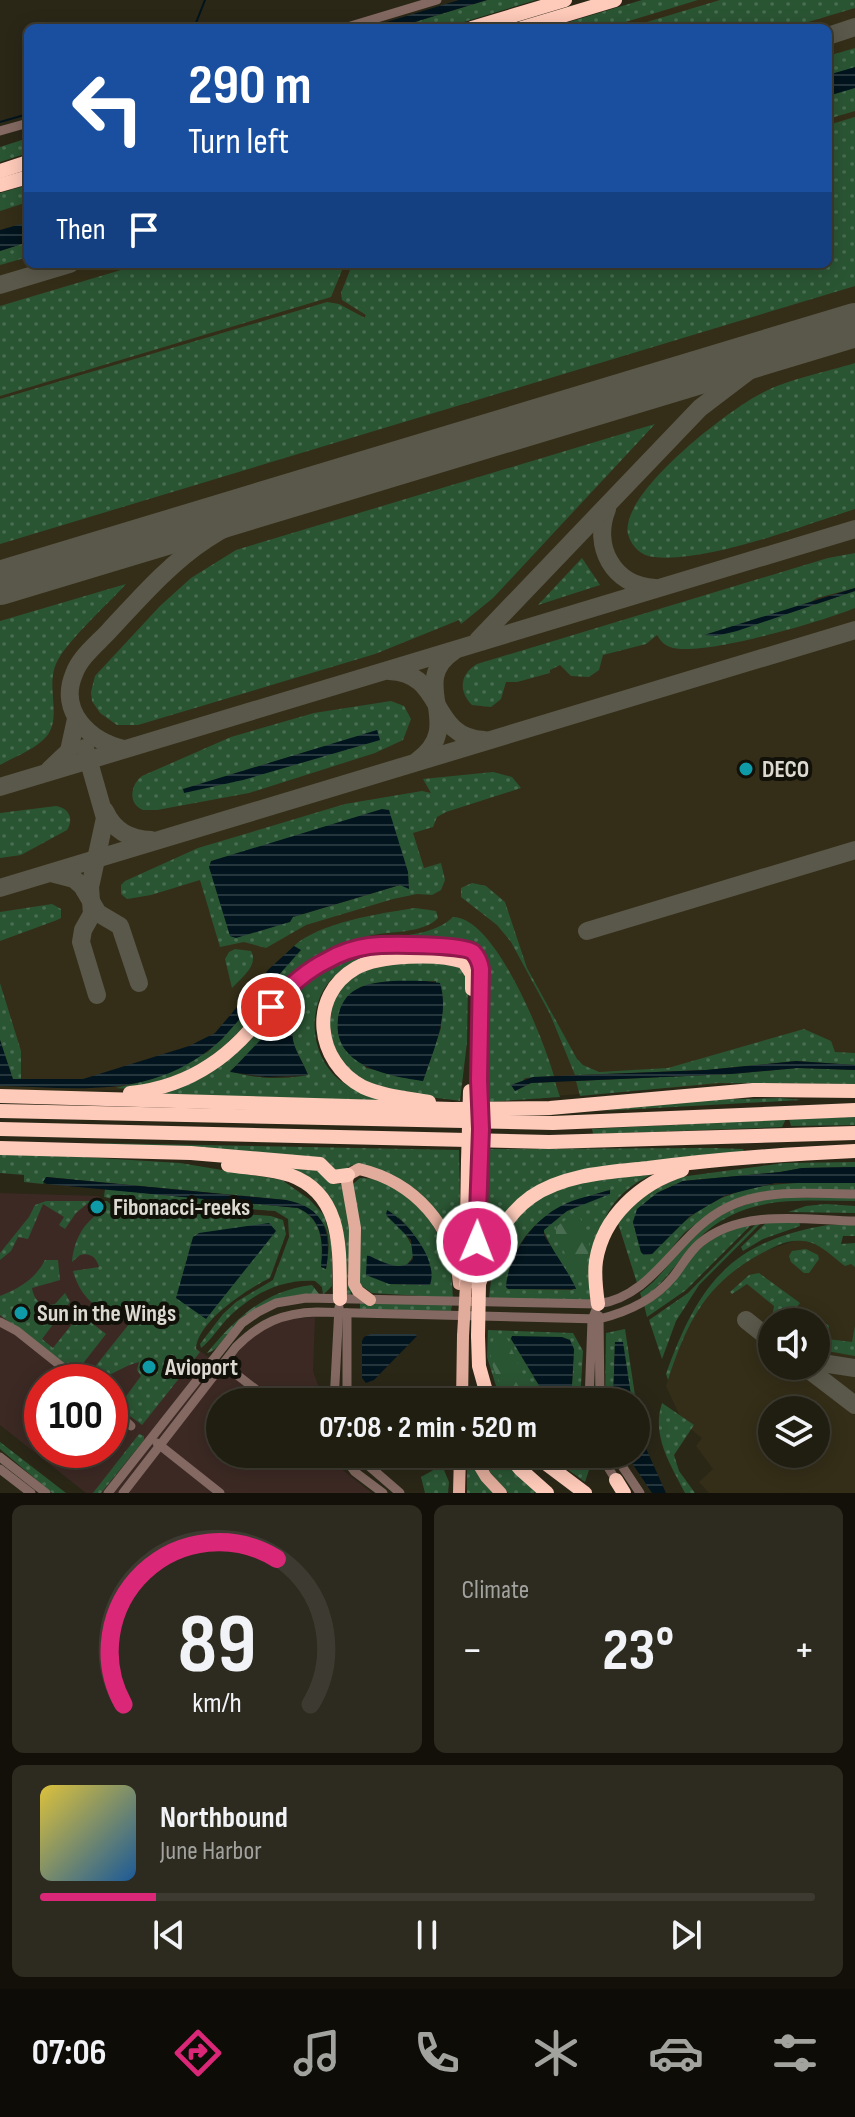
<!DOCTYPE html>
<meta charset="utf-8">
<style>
body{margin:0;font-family:"Sofia Sans Condensed",sans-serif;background:#2d2a1f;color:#f1f3f6;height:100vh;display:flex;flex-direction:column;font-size:30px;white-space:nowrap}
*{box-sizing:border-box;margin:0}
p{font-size:26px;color:#a2a29f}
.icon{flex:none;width:44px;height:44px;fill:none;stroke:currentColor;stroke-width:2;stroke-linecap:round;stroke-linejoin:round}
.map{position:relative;height:1493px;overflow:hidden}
.panel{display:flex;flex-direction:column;gap:12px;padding:12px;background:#121009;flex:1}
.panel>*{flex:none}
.guide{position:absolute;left:24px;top:24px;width:808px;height:244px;border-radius:12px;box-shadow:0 4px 20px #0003,0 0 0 2px #3d3b31;background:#1a4fa0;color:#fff;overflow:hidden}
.buttons{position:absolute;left:758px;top:1308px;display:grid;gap:16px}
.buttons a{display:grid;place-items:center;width:72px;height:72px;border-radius:50%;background:#201d11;box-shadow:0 4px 20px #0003,0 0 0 2px #3d3b31;font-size:40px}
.speed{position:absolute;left:24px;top:1364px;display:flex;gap:16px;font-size:40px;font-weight:700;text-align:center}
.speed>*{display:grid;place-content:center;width:104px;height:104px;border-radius:50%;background:#201d11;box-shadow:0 4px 20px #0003,0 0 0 2px #3d3b31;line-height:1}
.speed .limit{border:12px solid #d22;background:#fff;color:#111}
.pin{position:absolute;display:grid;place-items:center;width:68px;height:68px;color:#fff;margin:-34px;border:4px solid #fff;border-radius:50%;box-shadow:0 2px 8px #0007}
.me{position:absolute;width:88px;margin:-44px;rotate:1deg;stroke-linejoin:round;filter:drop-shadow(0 0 6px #0008)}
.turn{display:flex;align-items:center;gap:28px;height:168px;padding:0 32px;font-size:36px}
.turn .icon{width:104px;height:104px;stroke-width:2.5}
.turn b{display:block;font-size:56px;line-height:68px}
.then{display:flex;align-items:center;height:76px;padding:0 32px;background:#0003;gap:16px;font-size:30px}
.big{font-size:60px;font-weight:700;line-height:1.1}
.panel .tile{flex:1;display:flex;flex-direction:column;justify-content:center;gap:12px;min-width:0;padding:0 28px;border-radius:12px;background:#2d2a1f}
.panel .dial{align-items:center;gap:0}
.dial svg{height:208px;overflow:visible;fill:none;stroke:#3d3b31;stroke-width:7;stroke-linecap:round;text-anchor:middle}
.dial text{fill:#f1f3f6;stroke:none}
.song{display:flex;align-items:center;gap:24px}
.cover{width:96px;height:96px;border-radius:12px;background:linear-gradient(135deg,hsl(50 70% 55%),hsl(210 70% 35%))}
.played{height:8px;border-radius:4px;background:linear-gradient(90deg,#db2777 15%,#3d3b31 15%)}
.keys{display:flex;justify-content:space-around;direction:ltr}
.heat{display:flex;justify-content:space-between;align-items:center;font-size:44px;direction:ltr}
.panel .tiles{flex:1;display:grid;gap:12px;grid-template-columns:1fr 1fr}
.tile:last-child{grid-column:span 2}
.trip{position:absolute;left:206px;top:1388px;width:444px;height:80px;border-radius:40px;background:#201d11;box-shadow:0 4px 20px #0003,0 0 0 2px #3d3b31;font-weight:700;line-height:80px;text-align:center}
.tab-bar{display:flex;height:128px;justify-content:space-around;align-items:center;background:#0d0c07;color:#a2a29f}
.tab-bar .icon{width:56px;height:56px}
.tab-bar .current{color:#db2777}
.tab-bar b{font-size:36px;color:#f1f3f6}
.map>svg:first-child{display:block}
.commercial{fill:#3c2924;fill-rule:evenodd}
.built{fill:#342e18;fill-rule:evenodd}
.grass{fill:url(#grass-dots);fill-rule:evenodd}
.forest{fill:url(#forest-firs)}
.water{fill:url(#water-rules)}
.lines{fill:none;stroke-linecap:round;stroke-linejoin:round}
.stream{stroke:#02141d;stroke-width:2}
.taxiway{stroke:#5a584a;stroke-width:18}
.runway{stroke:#5a584a;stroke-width:44}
.minor{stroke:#836961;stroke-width:9}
.major{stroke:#e1ac9b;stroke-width:12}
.highway{stroke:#fecab9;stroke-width:14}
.major-bridge{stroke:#e1ac9b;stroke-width:12}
.highway-bridge{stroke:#fecab9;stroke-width:14}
.route-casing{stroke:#8e194d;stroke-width:20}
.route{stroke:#db2777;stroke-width:14}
.culture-dot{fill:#0f9aa8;stroke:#111009;stroke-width:3}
.labels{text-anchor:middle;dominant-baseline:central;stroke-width:8;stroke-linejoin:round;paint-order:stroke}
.poi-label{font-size:24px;font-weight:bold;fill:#dcdad0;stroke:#111009;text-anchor:start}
</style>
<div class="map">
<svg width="855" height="1493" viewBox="0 0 855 1493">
<defs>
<pattern id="grass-dots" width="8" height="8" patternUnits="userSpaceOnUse" patternTransform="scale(2)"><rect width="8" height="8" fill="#2a5533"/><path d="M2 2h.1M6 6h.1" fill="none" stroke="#486d50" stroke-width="1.8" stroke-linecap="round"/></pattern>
<pattern id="forest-firs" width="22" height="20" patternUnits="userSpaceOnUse" patternTransform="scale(2)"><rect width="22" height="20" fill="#2a5533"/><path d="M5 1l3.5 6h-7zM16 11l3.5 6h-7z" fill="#486d50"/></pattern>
<pattern id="water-rules" width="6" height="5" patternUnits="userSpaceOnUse" patternTransform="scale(2)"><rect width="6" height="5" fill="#02141d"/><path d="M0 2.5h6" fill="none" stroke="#26363d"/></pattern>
</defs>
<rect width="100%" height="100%" fill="#2a2717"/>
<path class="commercial" d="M0,1193L99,1196L151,1314L224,1369L254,1333L280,1320L315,1317L313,1371L324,1402H220V1454H331L335,1464L372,1493H86L0,1425ZM42,1382H110V1450H42Z"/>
<g class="built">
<path d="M693,0H855V1081L786,1080L494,1100L488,956L479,945L466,940L360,944L220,1053L137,1090L0,1092V209L28,201V264H828V28H600Z"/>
<path d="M800,1239L855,1259V1493H709L699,1482L713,1469L696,1446L702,1438L683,1423L666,1386L676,1353L692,1317L716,1285L737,1267L762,1252ZM772,1322H816V1366H772ZM772,1410H816V1454H772Z"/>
</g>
<g class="grass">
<path d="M487,0H536L444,28H395Z"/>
<path d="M642,0H698L606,28H549Z"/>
<path d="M720,0H855V8L788,28H627Z"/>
<path d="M855,48V111L828,119V56Z"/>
<path d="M855,117V286L0,544V399L327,302L339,304L365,318L366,315L342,300L341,293L350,270L368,264H828V125Z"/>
<path d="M28,138V153L0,162V147Z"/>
<path d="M28,185V202L0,211V193Z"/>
<path d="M28,242V257L0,265V251Z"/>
<path d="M141,264H349L343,268L331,297L0,396V306Z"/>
<path d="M855,363V509C801,526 708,563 654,557C641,556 631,546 628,534C619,494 728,410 762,393C788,379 826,372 855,363Z"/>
<path d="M655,424L493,598L461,624L459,620L375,654L138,725H117L100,713L92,701L91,692L95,676L160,606L191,578L236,550Z"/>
<path d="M855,553V588L817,598L798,610L855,591V608C824,621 699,658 670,647C664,645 660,640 657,635L646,644L603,655L599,670L589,677L571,676L560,665L550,670V673L517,682H506L501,699L491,707L472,705C458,691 460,674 477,664L828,558Z"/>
<path d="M582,558L600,585L538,605Z"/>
<path d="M126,584C107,605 73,635 59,658C42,685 66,720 43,740C31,751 14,757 0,765V621Z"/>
<path d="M391,701L404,706L411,719L403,740L375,753L249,793L157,810C156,810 144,810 143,810C127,804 131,784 142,776L231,737L314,713Z"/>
<path d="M493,772L512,777L521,788L446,812L437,817L433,827L413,833L424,868L441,863L445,880L441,890L432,895L417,894L393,899L306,925L266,948L244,942L220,947L200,880L151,895L127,899L121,894V885L125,881L198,848L345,804L422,791L431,793L423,779ZM408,872L400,885L293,917Z"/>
<path d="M56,806C69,808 74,819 67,830L21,855L0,858V813Z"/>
<path d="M472,883L486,886L505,902L527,968L577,1059L583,1065L599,1072L668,1068L804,1029L831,1041L835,1052L855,1053V1065L796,1061L706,1070L575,1075L550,1014L511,942L497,925L461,897V888Z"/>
<path d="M52,904L61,909V918L57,920L0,941V912Z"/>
<path d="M415,908L436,911L438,918C423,934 388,931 368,936C348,942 329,950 311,961C252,1001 237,1060 158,1081C144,1085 131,1090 116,1088L155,1078L208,1052L300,950L294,946C318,923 381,913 415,908Z"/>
<path d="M453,917C496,917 544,1041 554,1076L525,1078L515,1091L531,1083L555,1082L560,1097L488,1102V1064L485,1059L486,963L480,947L467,942L384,938C408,935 435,934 453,917Z"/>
<path d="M235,949L251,951C259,965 242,977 232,988L225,959L229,952Z"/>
<path d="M402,951C382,955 360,957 343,969C305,994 306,1054 341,1081C356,1093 375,1096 392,1101L145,1095L187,1081L316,973L346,958ZM286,1013L293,1015C289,1049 298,1049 308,1075C283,1080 254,1079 230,1071L248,1055Z"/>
<path d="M456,961L468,980L467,1042L460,1101C429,1096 386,1095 359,1078C341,1066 336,1053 330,1033C321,1004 347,972 376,966C399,960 432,962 456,961ZM436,981L441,1028L423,1081L366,1068L338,1034V1017L360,987L387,982Z"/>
<path d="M0,983L21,1051V1079H12L0,1040Z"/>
<path d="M798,1068L855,1070V1084L718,1083L580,1096L576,1081L731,1074Z"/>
<path d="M781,1098L801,1100L602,1111L698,1100Z"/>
<path d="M855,1117V1125L791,1126L789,1119Z"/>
<path d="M786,1119L782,1127L593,1134L592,1129Z"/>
<path d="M99,1143L459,1150L461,1262L438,1217L368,1168L352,1165L339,1173L326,1162Z"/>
<path d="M713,1148L743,1149L745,1154L531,1192L483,1261L488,1149Z"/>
<path d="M0,1152L180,1163L282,1180L309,1199L324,1215L332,1245V1286L323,1295L322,1287L315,1281C280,1279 250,1295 226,1320C218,1329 210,1341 201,1348L200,1344L223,1314L236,1302L273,1280L289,1237L288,1219L275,1211L113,1199L104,1197L105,1189L298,1208C323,1220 323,1243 321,1267L326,1269C334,1223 324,1217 286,1200L47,1177L43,1184L24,1182V1175L0,1173Z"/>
<path d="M855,1162V1167L802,1168L780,1172L683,1181L657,1193L633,1222L641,1252L644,1255L652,1254C716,1180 764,1182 855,1183V1191H775L706,1216L684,1233L657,1266L637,1283L617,1220L638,1198L680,1177L784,1163Z"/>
<path d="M245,1164L316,1169L333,1184H345L353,1232L351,1296L345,1295C345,1256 348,1229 326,1195Z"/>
<path d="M662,1170C594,1198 598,1237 592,1301L489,1298C500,1181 566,1184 662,1170ZM609,1190L561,1214L543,1230L573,1290L508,1289C510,1279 511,1267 514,1258C529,1215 571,1202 609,1190Z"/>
<path d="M360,1178C401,1177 440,1224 449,1260C452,1272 452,1286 453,1298L372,1293L359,1284L353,1184ZM398,1217C422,1239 423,1255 430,1285L389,1284L395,1266H406L414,1255C412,1239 400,1231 398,1217Z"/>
<path d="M775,1198H855V1201C796,1201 743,1194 697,1240C676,1262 668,1280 642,1299L640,1293C662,1277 673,1257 691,1238C713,1215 745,1202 775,1198Z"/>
<path d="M46,1201H107L110,1204L271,1216L283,1220L286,1234L270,1278C247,1289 197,1322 196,1349L200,1352L142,1425L118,1407L141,1376L137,1370L139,1362C121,1366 104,1382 86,1382L0,1315V1296C20,1288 35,1279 45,1260H58L60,1280L32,1288C34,1301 42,1308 55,1304L65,1293L70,1302L42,1339L53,1348L80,1314L106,1334L81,1366L90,1373L137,1314L128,1307L122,1314C96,1312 80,1296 73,1271L99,1267C97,1258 90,1252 80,1255L72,1262C74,1240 83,1223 102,1211L88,1203L76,1213L65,1229L59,1225L64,1217L43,1204L28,1239L18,1237L11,1251L0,1260V1253L29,1217L35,1205Z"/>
<path d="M826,1204L855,1206V1213L788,1212L806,1206Z"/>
<path d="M768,1221H799L800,1226L763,1239L743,1251L741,1247Z"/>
<path d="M758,1222L761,1223L699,1285L676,1321L662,1359L649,1320L688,1293Z"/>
<path d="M753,1223L686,1290L647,1317L644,1305L695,1253L717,1235Z"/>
<path d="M828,1225H855V1236H843L841,1244L855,1243V1267L851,1264L845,1266C833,1257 819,1242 803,1241C787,1239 776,1246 762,1253C706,1283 687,1322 668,1380L666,1374C698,1285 730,1241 828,1225Z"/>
<path d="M806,1249L818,1255L819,1259L809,1273H804L791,1262L789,1256L792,1251Z"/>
<path d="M759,1273L800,1303L789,1318L794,1322L771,1323L774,1306L747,1284L732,1294L730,1292L749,1275Z"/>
<path d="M360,1303L452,1305L451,1311L360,1309Z"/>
<path d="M822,1321L829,1326L827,1339L852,1342L855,1326V1356L816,1349V1328Z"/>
<path d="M625,1329L636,1402H632L631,1398L622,1342L615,1343L613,1402H605L606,1333Z"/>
<path d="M488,1330L573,1333L583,1351L580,1402H571L574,1349L511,1337L549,1402H501L487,1357Z"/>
<path d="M662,1403L694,1425L674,1455L679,1471L695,1493H685C671,1465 651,1436 662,1403Z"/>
<path d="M139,1434L144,1436V1440L101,1493H93Z"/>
<path d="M0,1442L66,1493H52L0,1449Z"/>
<path d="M467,1454L495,1493H467Z"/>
<path d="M479,1454H504L541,1493H508L490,1472Z"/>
<path d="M546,1454H589L591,1464L585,1482Z"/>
<path d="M437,1468L444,1470L449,1482L448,1493H425L421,1477Z"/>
</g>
<g class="forest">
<path d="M578,1215L590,1235L586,1271L574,1273L556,1234V1227L568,1218Z"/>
<path d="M312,1285L319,1294C283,1293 254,1306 229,1333C222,1340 217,1351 207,1353C236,1318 264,1291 312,1285Z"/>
<path d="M502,1335L508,1340L520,1369L542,1402H511C499,1380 483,1360 495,1336Z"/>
</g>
<g class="water">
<path d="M459,0H487L395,28H367Z"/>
<path d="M855,67V88L828,96V75Z"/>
<path d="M28,222V242L0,251V230Z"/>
<path d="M855,588V591L737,631L716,636L704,635Z"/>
<path d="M377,730L380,740L243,780L184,793L183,789Z"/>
<path d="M382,809L389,810L408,872L409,889L400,885L293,917L290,922L236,938L230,936L209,867L211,861Z"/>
<path d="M294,946L301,950L222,1039C155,1100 83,1088 0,1086V1040L13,1079H83L189,1046L215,1033L269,969Z"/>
<path d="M425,981L440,983C450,1015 433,1051 423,1081C388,1076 332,1066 338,1019C339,1007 346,994 357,989C376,979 404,981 425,981Z"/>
<path d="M286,1013L293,1015C289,1047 298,1050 308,1075L266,1077L230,1072Z"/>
<path d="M796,1061L855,1065V1070L798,1068L731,1074L531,1083L515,1091L511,1085L533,1077L706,1070Z"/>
<path d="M855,1167V1183H775L726,1195L690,1216L652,1254L644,1255L641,1252L633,1222L637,1209L657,1193L683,1181L780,1172L802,1168Z"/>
<path d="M46,1177L286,1200C325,1207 332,1233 326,1269L321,1267C324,1243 323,1219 298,1208L47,1184L43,1182Z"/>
<path d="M610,1190V1194L567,1211L544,1230V1235C551,1247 574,1281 576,1289H508L506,1287C508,1255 533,1220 561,1206C576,1198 594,1195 610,1190Z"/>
<path d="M387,1210C408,1222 439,1260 430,1285L389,1284L366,1275L367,1255C382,1261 401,1274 413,1259L411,1240L386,1215Z"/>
<path d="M269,1223L276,1231L206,1319L176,1298L193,1237L199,1233Z"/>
<path d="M371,1334H415L417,1336L374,1380L366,1383L362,1378V1341L364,1337Z"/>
<path d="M512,1336L562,1337L570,1340L574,1349L571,1402H549L511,1339Z"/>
<path d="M615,1342H623L632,1402H613Z"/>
<path d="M636,1419L644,1444L666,1493H652L626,1454H636Z"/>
</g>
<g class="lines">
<g class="stream">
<path d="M194,28L205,0"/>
<path d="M0,122L28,114"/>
</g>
<g class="taxiway">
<path d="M828,36L855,27"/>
<path d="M0,285L70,264"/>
<path d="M607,509C592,546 613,586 655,588"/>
<path d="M478,640L700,408L750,370L819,336"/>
<path d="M389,671C446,673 428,737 484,740"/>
<path d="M85,748L105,818L90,887L92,914L83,930L81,942L97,995"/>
<path d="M124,749C90,741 58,712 74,674C80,657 97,644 109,631C139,599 170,563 207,539C240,517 276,503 313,488"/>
<path d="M417,761C468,725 406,683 454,651"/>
<path d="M49,770L69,751L76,719"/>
<path d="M0,787L855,529"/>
<path d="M105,811C114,831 130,839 151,840"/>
<path d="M51,873L74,879L82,886L98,913L120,926L139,983"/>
<path d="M0,888L855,630"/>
<path d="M587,931L855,850"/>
<path d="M746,1320L772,1341"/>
<path d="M816,1362L855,1368"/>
<path d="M804,1366L855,1405"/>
</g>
<path class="runway" d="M0,583L855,325"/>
<g class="minor">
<path d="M344,28L437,0"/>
<path d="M0,131L28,123"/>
<path d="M599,1316L600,1402"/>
<path d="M0,1322L17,1331L81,1382"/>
<path d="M223,1364L272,1402"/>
<path d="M334,1402L339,1307"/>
<path d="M347,1402V1313"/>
<path d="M589,1402L592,1320L598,1304"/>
<path d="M110,1407L131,1426"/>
<path d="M157,1443L220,1493"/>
<path d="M342,1454L355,1472L383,1493"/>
<path d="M355,1454L400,1493"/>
<path d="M600,1454L617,1482"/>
<path d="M614,1454L640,1493"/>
<path d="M0,1457L46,1493"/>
<path d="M0,1469L31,1493"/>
<path d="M108,1493L242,1323L258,1312L276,1303L306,1298L598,1304C656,1296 677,1231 728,1207C766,1188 813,1194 855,1194"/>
<path d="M123,1493L236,1347C260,1323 282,1313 317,1312L599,1319C628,1312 654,1300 673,1277C682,1266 689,1252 700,1243C742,1208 805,1220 855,1221"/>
</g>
<g class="major">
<path d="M370,1300L358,1291L354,1284L355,1228L347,1182L348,1175L359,1169C415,1182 454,1226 459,1284"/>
<path d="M462,1402L463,1336"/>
<path d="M472,1454L486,1477L501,1493"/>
<path d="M459,1493L460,1454"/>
</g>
<g class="highway">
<path d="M472,28L565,0"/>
<path d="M522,28L615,0"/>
<path d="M0,171L28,162"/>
<path d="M0,185L28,177"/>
<path d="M130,1093C158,1090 186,1081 210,1065C235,1049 253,1027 272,1005C324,947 364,943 438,947C458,948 476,945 481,969L479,1092"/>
<path d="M0,1096L452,1109L550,1108L753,1090L855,1091"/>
<path d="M429,1102C407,1098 383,1096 363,1087C316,1063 307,996 356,968C379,955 439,953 464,962L472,974V989"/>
<path d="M0,1111L553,1123L855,1110"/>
<path d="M0,1129L549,1142L855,1133"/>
<path d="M0,1148L191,1153L320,1164L333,1177L348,1175"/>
<path d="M228,1165C248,1168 270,1169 290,1175C345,1195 339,1253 340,1299"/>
<path d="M479,1280L476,1265L479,1161"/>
<path d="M466,1284L468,1161"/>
<path d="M479,1284C491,1250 500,1219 531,1197C564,1174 610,1172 648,1168C717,1159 786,1154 855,1151"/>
<path d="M598,1304C596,1290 594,1275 596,1261C603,1216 641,1183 682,1170"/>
<path d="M478,1336L479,1366L489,1402"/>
<path d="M508,1454L520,1469L547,1493"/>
<path d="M533,1454L585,1493"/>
<path d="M616,1480L624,1493"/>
</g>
<path class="major-bridge" d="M463,1336L466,1284"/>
<g class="highway-bridge">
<path d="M468,1161L470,1091"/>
<path d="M479,1161V1092"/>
<path d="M478,1336L479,1284"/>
</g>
</g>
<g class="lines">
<g class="route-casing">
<path id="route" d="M271,1007C287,988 305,971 328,960C340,953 355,948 369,946C385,944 463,944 473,952C478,957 480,963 481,969L479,1080L481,1129L477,1242"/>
</g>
<use href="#route" class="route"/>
</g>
<g class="culture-dot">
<circle cx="746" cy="769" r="8"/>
<circle cx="97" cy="1207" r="8"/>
<circle cx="21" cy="1313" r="8"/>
<circle cx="149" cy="1367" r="8"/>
</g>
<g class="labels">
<g class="poi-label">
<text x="762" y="769">DECO</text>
<text x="113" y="1207">Fibonacci-reeks</text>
<text x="37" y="1313">Sun in the Wings</text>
<text x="165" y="1367">Avioport</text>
</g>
</g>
</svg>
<div class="buttons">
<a><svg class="icon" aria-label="sound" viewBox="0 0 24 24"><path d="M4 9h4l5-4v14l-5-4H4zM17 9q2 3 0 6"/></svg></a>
<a><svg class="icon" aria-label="layers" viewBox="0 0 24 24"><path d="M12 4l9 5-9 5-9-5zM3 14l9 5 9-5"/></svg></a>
</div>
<div class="speed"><div class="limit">100</div></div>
<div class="pin" style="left:271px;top:1007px;background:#d93025"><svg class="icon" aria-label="arrive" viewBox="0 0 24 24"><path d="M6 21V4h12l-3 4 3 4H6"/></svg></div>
<svg class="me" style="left:477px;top:1242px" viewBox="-20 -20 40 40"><circle r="17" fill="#db2777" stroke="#fff" stroke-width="3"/><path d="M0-11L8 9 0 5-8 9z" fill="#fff"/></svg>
<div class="trip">07:08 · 2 min · 520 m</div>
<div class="guide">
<div class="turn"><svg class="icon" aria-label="left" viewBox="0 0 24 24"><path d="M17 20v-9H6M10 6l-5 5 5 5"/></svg><div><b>290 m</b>Turn left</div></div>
<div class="then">Then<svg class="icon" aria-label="arrive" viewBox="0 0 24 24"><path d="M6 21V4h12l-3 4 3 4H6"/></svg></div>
</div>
</div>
<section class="panel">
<div class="tiles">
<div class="tile dial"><svg viewBox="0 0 100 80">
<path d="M14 69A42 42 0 1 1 86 69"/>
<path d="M14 69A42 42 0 0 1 73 13" stroke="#db2777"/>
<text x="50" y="56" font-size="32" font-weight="700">89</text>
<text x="50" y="72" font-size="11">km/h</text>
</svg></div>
<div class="tile"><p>Climate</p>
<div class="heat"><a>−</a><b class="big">23°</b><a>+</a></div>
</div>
<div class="tile">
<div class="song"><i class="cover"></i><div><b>Northbound</b><p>June Harbor</p></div></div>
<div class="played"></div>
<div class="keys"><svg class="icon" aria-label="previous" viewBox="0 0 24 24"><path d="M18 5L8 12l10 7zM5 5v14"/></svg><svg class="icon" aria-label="pause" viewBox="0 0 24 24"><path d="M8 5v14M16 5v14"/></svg><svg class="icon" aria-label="next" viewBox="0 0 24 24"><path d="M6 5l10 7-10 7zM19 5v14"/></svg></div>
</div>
</div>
</section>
<nav class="tab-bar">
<b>07:06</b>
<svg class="icon current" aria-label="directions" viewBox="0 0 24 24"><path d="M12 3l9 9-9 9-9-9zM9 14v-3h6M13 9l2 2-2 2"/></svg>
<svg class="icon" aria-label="music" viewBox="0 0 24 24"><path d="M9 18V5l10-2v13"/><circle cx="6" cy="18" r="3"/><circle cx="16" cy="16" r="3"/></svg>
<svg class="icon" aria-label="phone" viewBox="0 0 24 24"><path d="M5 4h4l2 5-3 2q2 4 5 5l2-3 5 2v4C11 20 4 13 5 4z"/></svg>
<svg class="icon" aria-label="climate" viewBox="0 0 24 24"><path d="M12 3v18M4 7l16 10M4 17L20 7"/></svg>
<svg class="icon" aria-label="car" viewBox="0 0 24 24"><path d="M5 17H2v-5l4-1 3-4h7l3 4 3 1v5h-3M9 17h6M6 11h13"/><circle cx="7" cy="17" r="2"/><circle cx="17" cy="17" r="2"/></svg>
<svg class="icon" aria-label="filters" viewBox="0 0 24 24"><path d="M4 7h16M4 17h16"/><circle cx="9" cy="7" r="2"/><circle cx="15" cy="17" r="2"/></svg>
</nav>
